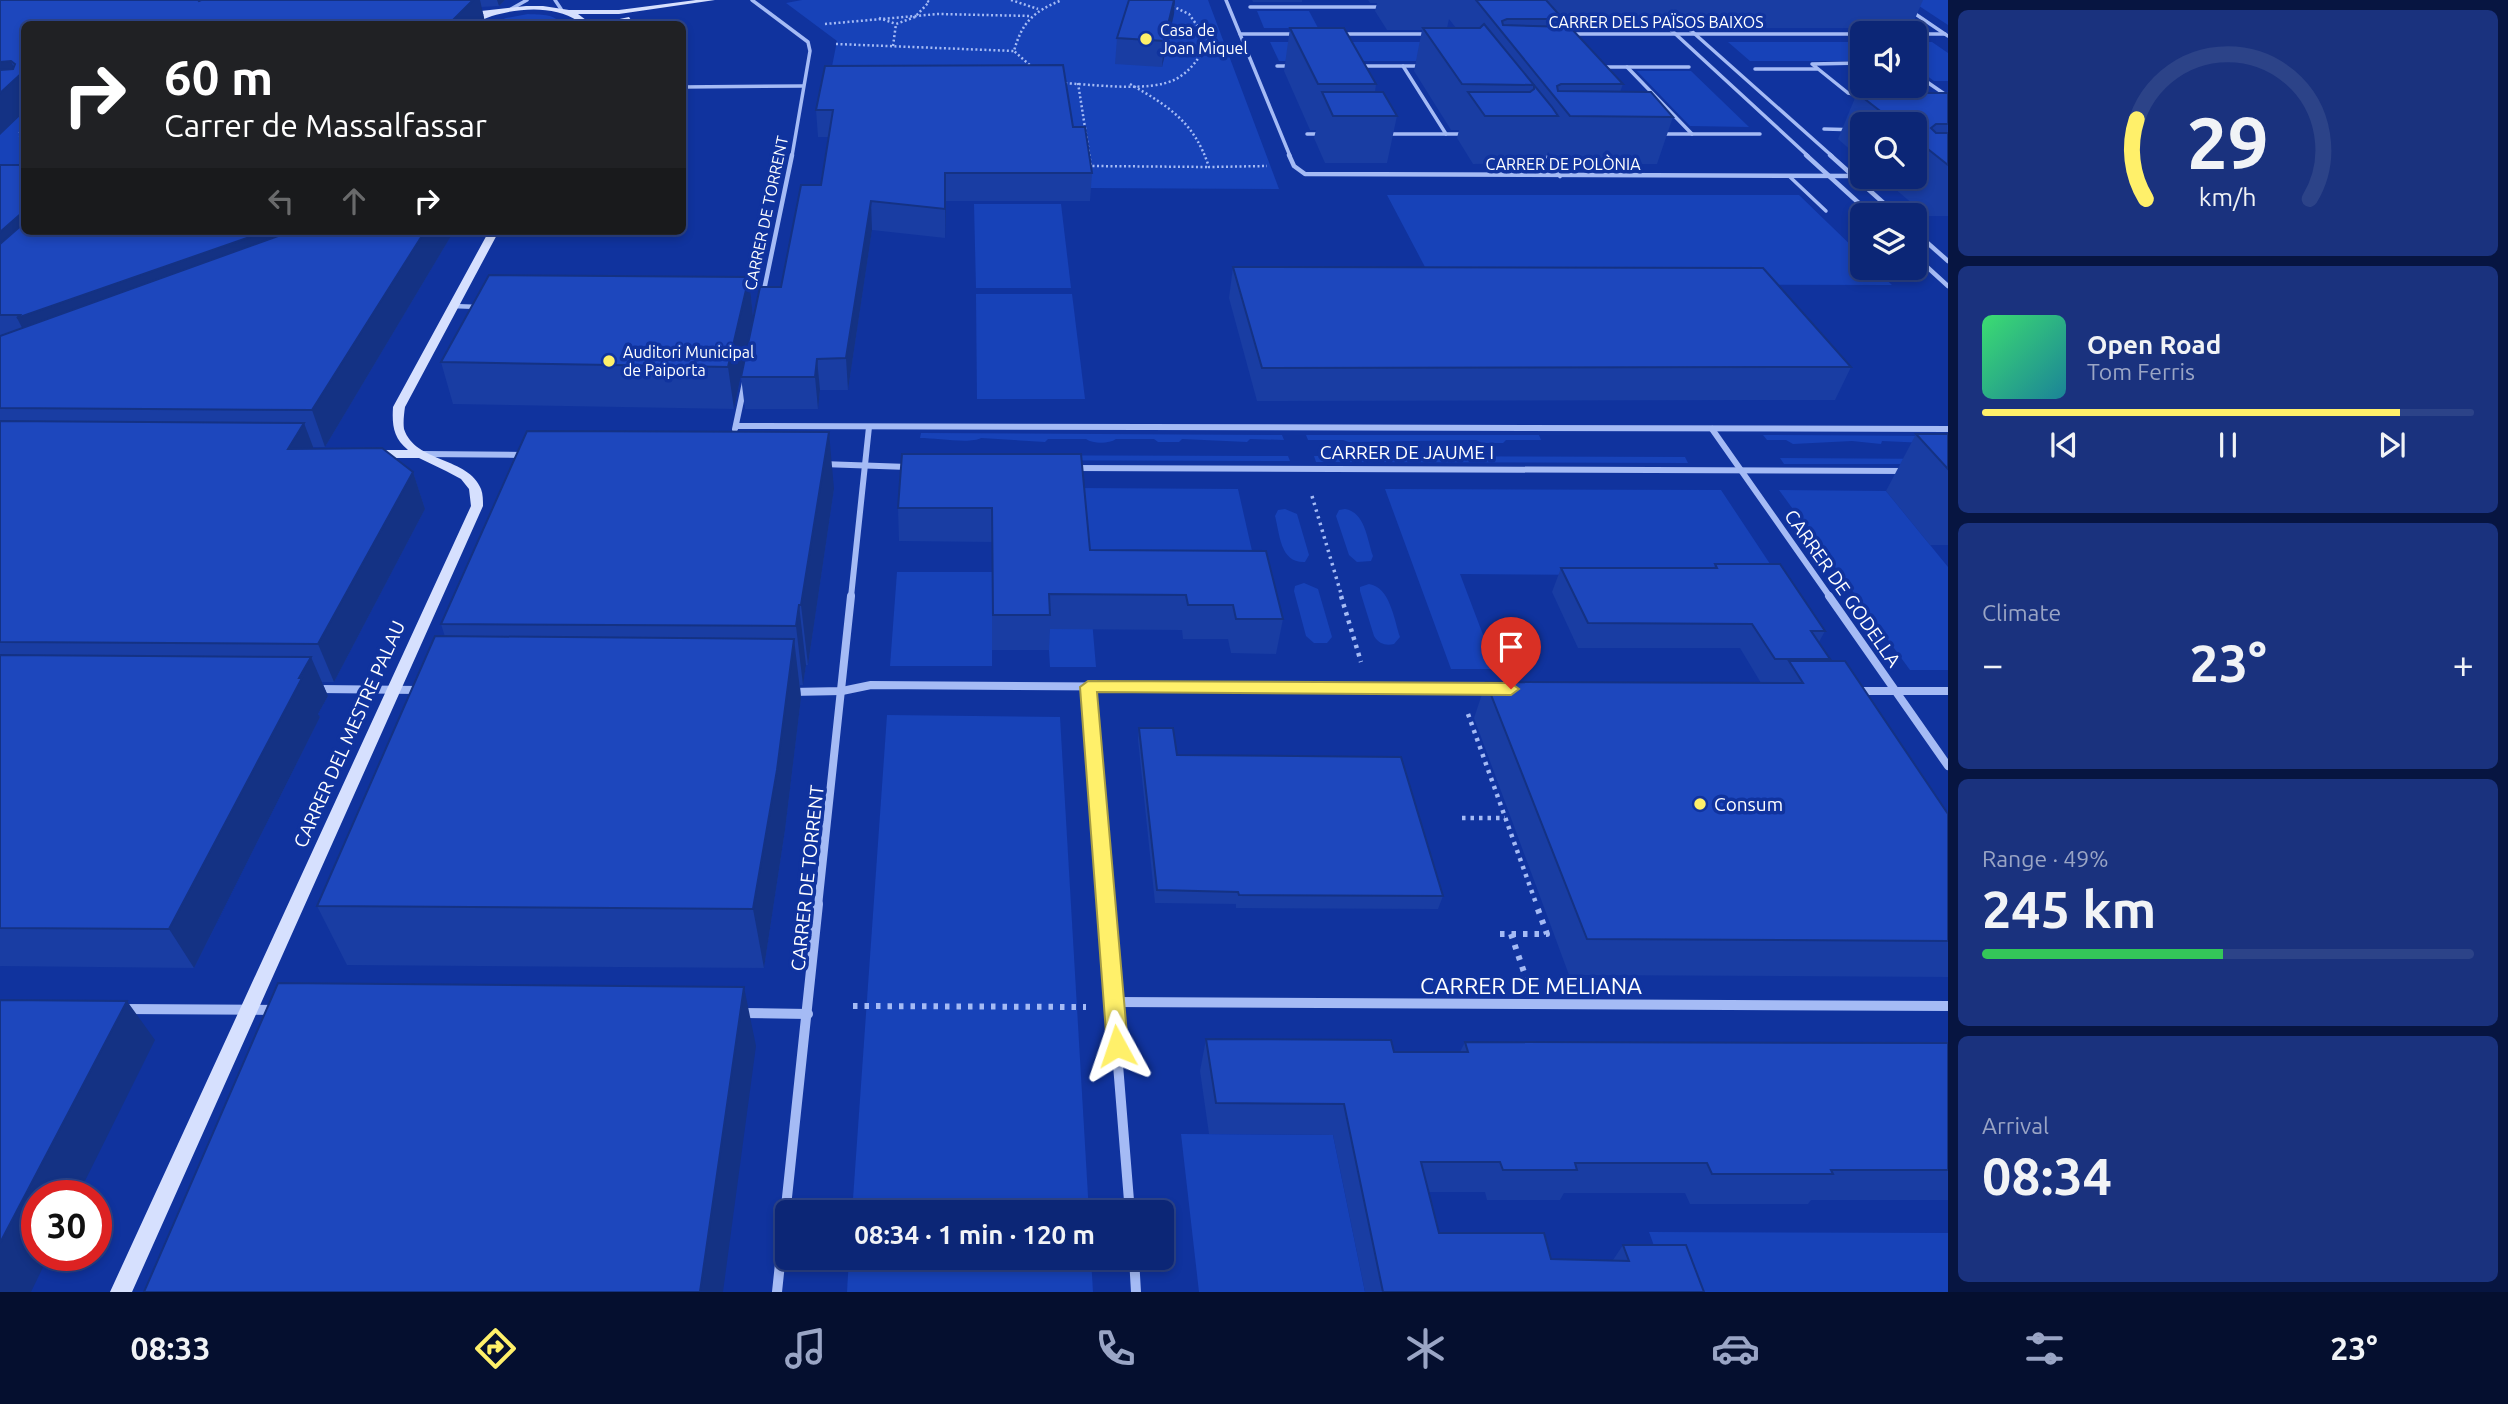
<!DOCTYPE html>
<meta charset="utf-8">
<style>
body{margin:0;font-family:Ubuntu,sans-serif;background:#1a327e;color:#f1f3f6;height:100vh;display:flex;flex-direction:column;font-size:26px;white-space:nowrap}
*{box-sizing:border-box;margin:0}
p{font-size:23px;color:#9aa5c5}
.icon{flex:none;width:38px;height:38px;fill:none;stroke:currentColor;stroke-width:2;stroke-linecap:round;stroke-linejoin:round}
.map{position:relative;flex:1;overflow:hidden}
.panel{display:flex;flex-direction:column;gap:10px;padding:10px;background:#071541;width:560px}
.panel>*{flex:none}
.top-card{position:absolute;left:21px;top:21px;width:665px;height:214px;border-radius:10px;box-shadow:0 4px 10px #0003,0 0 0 2px #2c4388;background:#202124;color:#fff;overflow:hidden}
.tools{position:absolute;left:1850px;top:21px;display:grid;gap:14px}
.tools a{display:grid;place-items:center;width:77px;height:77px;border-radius:10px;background:#0c2676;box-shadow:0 4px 10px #0003,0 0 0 2px #2c4388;font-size:35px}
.speed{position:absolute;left:21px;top:1180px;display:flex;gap:14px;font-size:35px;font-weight:700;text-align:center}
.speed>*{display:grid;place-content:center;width:91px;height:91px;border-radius:50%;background:#0c2676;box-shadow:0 4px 10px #0003,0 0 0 2px #2c4388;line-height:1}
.speed .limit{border:10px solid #d22;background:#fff;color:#111}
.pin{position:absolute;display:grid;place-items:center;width:60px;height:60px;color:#fff;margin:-72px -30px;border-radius:50% 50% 50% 0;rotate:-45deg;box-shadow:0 0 7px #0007}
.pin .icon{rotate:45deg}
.me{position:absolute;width:77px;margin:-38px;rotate:355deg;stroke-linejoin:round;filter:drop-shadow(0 0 5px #0008)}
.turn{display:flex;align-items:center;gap:24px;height:147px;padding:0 28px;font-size:32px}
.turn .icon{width:91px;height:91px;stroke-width:2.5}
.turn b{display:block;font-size:49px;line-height:60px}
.lanes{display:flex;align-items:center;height:66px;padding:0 28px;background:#0003;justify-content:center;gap:35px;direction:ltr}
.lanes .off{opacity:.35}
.big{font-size:52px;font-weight:600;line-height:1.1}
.panel .card{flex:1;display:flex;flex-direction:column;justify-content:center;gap:10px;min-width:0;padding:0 24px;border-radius:10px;background:#1a327e}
.panel .dial{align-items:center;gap:0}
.dial svg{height:182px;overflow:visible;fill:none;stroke:#2c4388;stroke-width:7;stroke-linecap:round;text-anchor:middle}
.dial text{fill:#f1f3f6;stroke:none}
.song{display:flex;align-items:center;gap:21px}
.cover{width:84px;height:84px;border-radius:10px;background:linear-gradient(135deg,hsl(140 70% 55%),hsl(190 70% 35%))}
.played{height:7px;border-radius:4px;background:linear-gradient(90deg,#fff06a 85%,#2c4388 85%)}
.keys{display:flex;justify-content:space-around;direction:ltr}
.heat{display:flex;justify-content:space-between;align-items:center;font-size:38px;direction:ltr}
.charge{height:10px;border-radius:5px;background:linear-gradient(90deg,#34c759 49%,#2c4388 0)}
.trip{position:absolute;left:775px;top:1200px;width:399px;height:70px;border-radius:10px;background:#0c2676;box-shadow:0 4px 10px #0003,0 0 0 2px #2c4388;font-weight:600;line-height:70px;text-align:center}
.dock{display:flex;height:112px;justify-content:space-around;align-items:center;background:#050f2f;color:#9aa5c5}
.dock .icon{width:49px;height:49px}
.dock .current{color:#fff06a}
.dock b{font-size:32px;color:#f1f3f6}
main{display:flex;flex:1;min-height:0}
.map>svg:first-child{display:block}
.green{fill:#1742b8}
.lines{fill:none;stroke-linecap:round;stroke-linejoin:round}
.path-far3{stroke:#a5bbf5;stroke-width:2.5;stroke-dasharray:2 2.5;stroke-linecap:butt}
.path-far2{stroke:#a5bbf5;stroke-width:3.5;stroke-dasharray:2.5 4.5;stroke-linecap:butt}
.path-far1{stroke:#a5bbf5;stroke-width:4.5;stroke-dasharray:3.5 5;stroke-linecap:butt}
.path{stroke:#a5bbf5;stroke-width:6;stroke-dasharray:4.5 7;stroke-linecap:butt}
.lane{stroke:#a5bbf5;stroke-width:3.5}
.street-far4{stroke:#a5bbf5;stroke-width:3.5}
.street-far3{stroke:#a5bbf5;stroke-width:4.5}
.street-far2{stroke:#a5bbf5;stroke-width:6}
.street-far1{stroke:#a5bbf5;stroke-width:8}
.street{stroke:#a5bbf5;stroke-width:10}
.secondary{fill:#d6e0fe;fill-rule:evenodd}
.wall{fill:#193da3;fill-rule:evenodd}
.shaded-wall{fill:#143284}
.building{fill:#1d47bd;stroke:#143284;stroke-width:2}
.route{fill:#fff06a;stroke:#a69c45;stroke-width:2}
.poi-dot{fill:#fff06a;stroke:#10339e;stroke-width:2.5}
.labels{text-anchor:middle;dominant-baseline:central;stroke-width:7;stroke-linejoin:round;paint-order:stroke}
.far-street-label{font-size:16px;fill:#fff;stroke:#10339e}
.far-poi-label{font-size:16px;fill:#fff;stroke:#10339e;text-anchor:start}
.street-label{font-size:19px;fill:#fff;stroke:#10339e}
.poi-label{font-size:19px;fill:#fff;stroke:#10339e;text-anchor:start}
.near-street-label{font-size:23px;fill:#fff;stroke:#10339e}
</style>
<main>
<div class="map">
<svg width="1948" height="1292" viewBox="0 0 1948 1292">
<rect width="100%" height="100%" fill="#10339e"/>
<g class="green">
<path d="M802,0H1208L1279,189L1088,188L827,92L837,41L786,3Z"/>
<path d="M1910,0H1948V25Z"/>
<path d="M1257,11H1309L1318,28H1264Z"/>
<path d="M528,14C539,15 555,13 560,24H491L506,18Z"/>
<path d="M1270,42H1447L1461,61H1279Z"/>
<path d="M1728,42H1862V61H1750Z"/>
<path d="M1915,42H1932L1948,53V81H1934L1915,67Z"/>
<path d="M1637,71H1691L1749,127L1690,126Z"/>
<path d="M24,102V171L0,172V104Z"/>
<path d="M1387,195H1799L1862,256V268H1874L1892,285L1434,284Z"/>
<path d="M974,204H1061L1071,288H976Z"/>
<path d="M976,294H1072L1085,399H977Z"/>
<path d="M921,433L1282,435L1284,440L1250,439L1247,442L1182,439L1179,442H1158L1154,439H1116C1109,444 1093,444 1086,439H1048L1045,442L981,438C971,444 936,438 920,438Z"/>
<path d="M1306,435H1539L1541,440H1506L1503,443H1482L1476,440L1349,442L1343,440H1308Z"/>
<path d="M1763,435L1948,436V444L1882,441L1881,444L1852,441L1793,444L1786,440H1767Z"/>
<path d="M919,455L1288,456L1290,461L919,460Z"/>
<path d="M1314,456L1685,457L1688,463L1316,462Z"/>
<path d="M1780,458L1948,459V464H1784Z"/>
<path d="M1079,488L1238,489L1257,573L1089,585L1096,667H1050L1045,585Z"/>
<path d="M1385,489L1721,490L1778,576L1460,574L1496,669H1451Z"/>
<path d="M1779,490L1886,491L1948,567V670H1910Z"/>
<path d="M1285,509L1297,514L1309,555L1305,562C1280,563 1280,535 1275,516L1278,510Z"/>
<path d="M1345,509C1365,512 1367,539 1373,556L1371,561L1357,562L1349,555L1336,516L1339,510Z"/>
<path d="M897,572H992V666H890Z"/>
<path d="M1304,583L1318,589L1332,637L1327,643H1314L1306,636L1294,591L1295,586Z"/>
<path d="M1369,584C1390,587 1394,619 1400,637L1394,644C1386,646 1379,644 1374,636L1360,591V587Z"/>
<path d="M887,715L1060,717L1089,1213H852Z"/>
<path d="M1181,1134L1333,1135L1365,1292H1199Z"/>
<path d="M1649,1232L1948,1233V1292H1671Z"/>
<path d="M849,1258H1091L1093,1292H847Z"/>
</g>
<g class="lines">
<g class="path-far3">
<path d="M1011,0L1038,9"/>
<path d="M879,18L896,24"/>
<path d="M825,24L938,14L1031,16"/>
<path d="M836,44L1014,51"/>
<path d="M893,46L896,24L915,17L929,2L926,0"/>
<path d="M1033,68L1014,51C1022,22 1034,11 1062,0"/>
<path d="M1061,83C1091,84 1150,93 1176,79C1191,71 1201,56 1208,41L1189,14L1159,0"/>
<path d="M1078,83L1091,166L1209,167"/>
<path d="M1130,84C1170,107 1194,122 1209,167L1267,166"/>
<path d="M24,123L19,135L24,138"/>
</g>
<path class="path-far2" d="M1312,496L1342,597"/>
<g class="path-far1">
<path d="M1341,596L1361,662"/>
<path d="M1468,714L1537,906"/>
<path d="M1462,818H1505"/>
</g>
<g class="path">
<path d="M1500,934H1547L1536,904"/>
<path d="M1511,934L1526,978"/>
<path d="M853,1006L1086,1007"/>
</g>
<path class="lane" d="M1789,176L1826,211"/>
<g class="street-far4">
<path d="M555,0L561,9"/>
<path d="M752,0L808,42L810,51L792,156"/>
<path d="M1226,0L1290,156"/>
<path d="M1250,7H1385"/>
<path d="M511,9L527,0"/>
<path d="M1911,11L1948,36"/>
<path d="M1657,17L1808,156"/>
<path d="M1678,19L1832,156"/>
<path d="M1240,34H1299"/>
<path d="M1339,34H1428"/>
<path d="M1570,34H1862"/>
<path d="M1914,34H1945"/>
<path d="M1862,63L1812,64L1848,93L1865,96"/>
<path d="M1277,66H1294"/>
<path d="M1358,66H1423"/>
<path d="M1403,66L1446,134"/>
<path d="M1598,67H1689"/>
<path d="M1627,67L1692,134"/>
<path d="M1755,69H1817"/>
<path d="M1914,73L1946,95L1943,96"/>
<path d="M682,87L803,86"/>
<path d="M1824,129L1862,130"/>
<path d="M1307,134H1324"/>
<path d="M1384,134H1467"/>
<path d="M1661,134H1760"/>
<path d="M1542,152L1545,156"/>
</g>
<g class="street-far3">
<path d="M1289,155L1294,166L1305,174L1862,176"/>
<path d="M1544,155L1560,176"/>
<path d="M1806,155L1872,215"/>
<path d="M1830,155L1897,215"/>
<path d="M1914,231L1948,261"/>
<path d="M1914,255L1948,286"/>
<path d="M763,295L792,155"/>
<path d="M452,306L479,307"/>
</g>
<g class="street-far2">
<path d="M736,426L1948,429"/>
<path d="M735,429L745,382"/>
<path d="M1712,429L1830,597"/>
<path d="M423,454L523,455"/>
<path d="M822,464L908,467"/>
<path d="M1074,468L1906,471"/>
<path d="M851,597L869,427"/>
</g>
<g class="street-far1">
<path d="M1829,596L1948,766"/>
<path d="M1088,687L1105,906"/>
<path d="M319,689L419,690"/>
<path d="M1858,691H1948"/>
<path d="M791,692L842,691L871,685L1492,689"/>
<path d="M818,906L851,596"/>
</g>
<g class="street">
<path d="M1105,904L1130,1213"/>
<path d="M1114,1002L1948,1006"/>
<path d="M123,1009L276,1010"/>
<path d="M743,1013L808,1014"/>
<path d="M1134,1258L1136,1292"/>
<path d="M777,1292L818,904"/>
</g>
<g class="secondary">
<path d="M696,0H715L619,14H578L586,20L584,24H578V21C554,5 518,8 492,16C483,19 475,24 466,24L484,14L466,15L463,13L526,6H543L569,10H619Z"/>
<path d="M629,17L631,20L609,24H596Z"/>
<path d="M489,231H499L405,407C404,414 403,423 404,429C415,463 469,457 481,489C483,494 483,501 483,506L132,1292H110L471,506L469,489L461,479L446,471L419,458H372L366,454L372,450H408C393,438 392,425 393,407Z"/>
</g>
</g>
<g class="wall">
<path d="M0,0H505L499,6L481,7L485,22L24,24L0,135Z"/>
<path d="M1129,0H1175L1174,14L1162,67L1115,64L1117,38Z"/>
<path d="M1252,0H1302V2H1253Z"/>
<path d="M1368,0H1923L1911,28H1695L1685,19L1682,28H1675L1665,19L1662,28H1571L1623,84L1620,92L1673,117L1657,164H1557L1548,152L1544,163L1473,164L1457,138L1459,130H1451L1414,71L1422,30H1387L1375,11L1377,3H1370ZM1449,19L1456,28H1447Z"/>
<path d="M1290,28L1376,84L1375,92L1397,116L1387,163H1325L1314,138L1316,130H1310L1284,71Z"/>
<path d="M825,66L1073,127L1092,173L1090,201H946L945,238L872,230L848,390H820L818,409H745L741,377L781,287L821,185L828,137H818L816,110Z"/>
<path d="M1857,93H1948V216H1927L1881,177H1914V124H1862V160L1838,139Z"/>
<path d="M0,165L24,231H454L325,447H313L314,449L413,472L425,509L334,682H322L328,696L318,714L320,717L194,968L0,966Z"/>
<path d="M1233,267L1851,367L1835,400L1257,401L1229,298Z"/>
<path d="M749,277L753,317L734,409L453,404L441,362Z"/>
<path d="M1916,434H1948V545H1930L1886,491Z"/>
<path d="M902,454L1090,550L1283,619L1276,654L1231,653L1228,639H1183L1182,630L1050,629L1049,650H992V542L899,541L898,508Z"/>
<path d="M834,489L808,665H806L803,685H800L801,698L785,830L764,968L347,965L317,906L445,637L441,624Z"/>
<path d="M1715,564L1825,631L1819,642L1830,659L1829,661L1948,814V977L1569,975L1474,718L1486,682L1761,683L1740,648H1578L1552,592L1561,568H1714Z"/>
<path d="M1139,728L1177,755L1443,896L1438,909L1236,908V904L1155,903L1138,740Z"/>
<path d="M1206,1039L1394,1052H1460L1465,1042L1948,1043V1200H1811L1808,1204H1690L1685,1193H1564L1560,1200H1487L1485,1192H1428L1439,1233L1551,1259L1613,1260L1623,1245L1704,1292H1365L1333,1135L1209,1134L1200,1071Z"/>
</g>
<g class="shaded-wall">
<path d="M473,0H480L485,22L482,24H449Z"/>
<path d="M497,0H505L499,6Z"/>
<path d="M1174,0H1175L1174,14L1162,67L1164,41Z"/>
<path d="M11,61L18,77L24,71V112L0,135V62Z"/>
<path d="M945,173L946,201L945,238Z"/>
<path d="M871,201L872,230L848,390L846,358Z"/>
<path d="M24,211V231L0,280V232Z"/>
<path d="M267,231H369L35,353L17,318Z"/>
<path d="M425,231H454L325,447L312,410Z"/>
<path d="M749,277L753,317L734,409L728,367Z"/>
<path d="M817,359L820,390L818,409L815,377Z"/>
<path d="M304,423L318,460L288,449Z"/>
<path d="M829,432L834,489L808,665L801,605Z"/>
<path d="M413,472L425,509L334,682L318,644Z"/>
<path d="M799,605L806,665L803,685L796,626Z"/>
<path d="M794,639L801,698L785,830L764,968L753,909Z"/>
<path d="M311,657L328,696L318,714L320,717L194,968L169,929Z"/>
<path d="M744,987L756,1046L723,1292H700Z"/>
<path d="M127,1001L155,1040L78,1195H37V1255H49L31,1292H0V1243Z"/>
</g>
<g class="building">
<path d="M0,0H198L199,1L201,0H473L449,24H24V71L0,93V70L13,69L15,64L11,61L0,62Z"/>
<path d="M1129,0H1174L1164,41L1117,38Z"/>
<path d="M1476,0H1546L1563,19H1507L1502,21L1503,25L1570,27L1623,84H1561L1557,86L1558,91L1651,92L1673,117L1570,116Z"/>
<path d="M1484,24L1552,107L1558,116H1485L1468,92H1530L1534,89V85L1462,84L1423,28H1480Z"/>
<path d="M1290,28H1344L1376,84H1318Z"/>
<path d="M1063,65L1073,127H1085L1092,173H945V209L871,201L846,358L817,359L815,377H741L760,287H781L801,185H821L833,110H816L825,66Z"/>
<path d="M1322,92H1383L1397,116H1333Z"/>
<path d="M1857,93H1948V124H1936L1931,128L1936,133H1948V165L1914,138V124H1897Z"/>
<path d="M0,165H24V211L0,232Z"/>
<path d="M24,223V231H267L17,318L20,315H0V244Z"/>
<path d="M292,231H425L312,410L0,408V336Z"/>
<path d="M1233,267L1763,268L1851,367L1262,368Z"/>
<path d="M489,275L749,277L728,367L441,362Z"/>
<path d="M0,421L304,423L288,449L382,448L413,472L318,644L0,642Z"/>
<path d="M527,431L829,432L801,605H799L796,626L441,624Z"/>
<path d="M1916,434H1948V469Z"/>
<path d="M902,454H1081L1090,550L1266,551L1283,619H1236L1233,605H1188L1186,595L1049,594L1050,615H993L992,508H898Z"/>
<path d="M1715,564H1780L1825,631H1811L1830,659H1775L1752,624L1588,623L1561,568H1717Z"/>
<path d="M435,636L794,639L777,770L753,909L317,906Z"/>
<path d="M0,655L311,657L299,678H302L169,929L0,928Z"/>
<path d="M1789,661H1845L1948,814V941L1587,939L1486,682L1803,683Z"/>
<path d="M1139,728H1173L1177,755L1401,757L1443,896L1239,895L1238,892L1157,890Z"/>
<path d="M278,983L744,987L700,1292H144Z"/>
<path d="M0,1000L127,1001L0,1243Z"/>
<path d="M1206,1039L1391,1040L1394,1052H1468L1465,1042L1948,1043V1170H1831L1833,1174H1712L1707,1163H1575L1577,1170H1503L1500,1162H1421L1439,1233H1544L1551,1259L1629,1261L1623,1245H1686L1704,1292H1383L1344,1104L1216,1103Z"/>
</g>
<path class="route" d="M1088,681L1511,683L1519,689L1511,695L1097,692L1128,1046L1125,1053L1117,1056L1110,1053L1107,1046L1080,687Z"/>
<g class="poi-dot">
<circle cx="1146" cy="39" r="7"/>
<circle cx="609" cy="361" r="7"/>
<circle cx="1700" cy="804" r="7"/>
</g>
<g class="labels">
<g class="far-street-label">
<text x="1656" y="22">CARRER DELS PAÏSOS BAIXOS</text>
<text x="1563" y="164">CARRER DE POLÒNIA</text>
<text transform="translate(766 213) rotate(-78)">CARRER DE TORRENT</text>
</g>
<g class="far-poi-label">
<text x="1160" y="30">Casa de<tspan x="1160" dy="18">Joan Miquel</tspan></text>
<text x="623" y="352">Auditori Municipal<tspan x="623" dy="18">de Paiporta</tspan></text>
</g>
<g class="street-label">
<text x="1407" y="452">CARRER DE JAUME I</text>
<text transform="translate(1843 588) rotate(55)">CARRER DE GODELLA</text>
<text transform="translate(349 734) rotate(-66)">CARRER DEL MESTRE PALAU</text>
<text transform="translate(807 878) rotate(-84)">CARRER DE TORRENT</text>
</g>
<g class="poi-label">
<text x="1714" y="804">Consum</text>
</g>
<g class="near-street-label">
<text x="1531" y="985">CARRER DE MELIANA</text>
</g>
</g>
</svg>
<div class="tools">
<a><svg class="icon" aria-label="sound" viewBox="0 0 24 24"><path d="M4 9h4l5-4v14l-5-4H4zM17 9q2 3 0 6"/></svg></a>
<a><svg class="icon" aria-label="search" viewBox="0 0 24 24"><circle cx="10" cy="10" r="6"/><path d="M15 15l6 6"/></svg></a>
<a><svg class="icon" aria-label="layers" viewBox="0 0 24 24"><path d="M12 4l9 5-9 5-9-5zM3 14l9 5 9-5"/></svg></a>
</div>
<div class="speed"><div class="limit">30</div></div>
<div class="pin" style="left:1511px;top:689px;background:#d93025"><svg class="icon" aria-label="arrive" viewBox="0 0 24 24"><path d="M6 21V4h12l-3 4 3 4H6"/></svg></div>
<svg class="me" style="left:1117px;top:1046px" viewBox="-20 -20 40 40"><path d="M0-17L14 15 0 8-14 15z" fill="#fff06a" stroke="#fff" stroke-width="4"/></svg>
<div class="trip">08:34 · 1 min · 120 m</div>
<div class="top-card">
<div class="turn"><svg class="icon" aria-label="right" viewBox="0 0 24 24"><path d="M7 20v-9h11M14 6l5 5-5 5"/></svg><div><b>60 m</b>Carrer de Massalfassar</div></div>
<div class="lanes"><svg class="icon off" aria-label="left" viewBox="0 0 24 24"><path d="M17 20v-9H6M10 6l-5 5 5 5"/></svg><svg class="icon off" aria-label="ahead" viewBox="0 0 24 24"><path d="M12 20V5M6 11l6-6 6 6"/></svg><svg class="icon" aria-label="right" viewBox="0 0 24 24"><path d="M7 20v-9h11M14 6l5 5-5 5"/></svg></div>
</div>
</div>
<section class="panel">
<div class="card dial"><svg viewBox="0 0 100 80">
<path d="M14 69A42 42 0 1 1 86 69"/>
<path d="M14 69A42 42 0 0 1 10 34" stroke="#fff06a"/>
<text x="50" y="56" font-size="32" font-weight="700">29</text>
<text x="50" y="72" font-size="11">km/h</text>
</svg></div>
<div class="card">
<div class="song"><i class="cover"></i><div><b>Open Road</b><p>Tom Ferris</p></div></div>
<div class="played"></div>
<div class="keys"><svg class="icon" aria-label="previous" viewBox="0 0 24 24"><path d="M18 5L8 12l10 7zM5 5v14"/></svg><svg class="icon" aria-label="pause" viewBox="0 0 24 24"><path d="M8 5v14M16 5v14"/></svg><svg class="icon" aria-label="next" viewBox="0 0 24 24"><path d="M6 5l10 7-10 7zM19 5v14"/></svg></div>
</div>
<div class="card"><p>Climate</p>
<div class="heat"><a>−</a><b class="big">23°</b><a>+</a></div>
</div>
<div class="card"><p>Range · 49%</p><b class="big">245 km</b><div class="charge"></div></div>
<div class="card"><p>Arrival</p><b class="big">08:34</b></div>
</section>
</main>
<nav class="dock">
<b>08:33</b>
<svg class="icon current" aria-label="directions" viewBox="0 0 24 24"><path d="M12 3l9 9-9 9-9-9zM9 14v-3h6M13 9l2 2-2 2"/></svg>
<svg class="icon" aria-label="music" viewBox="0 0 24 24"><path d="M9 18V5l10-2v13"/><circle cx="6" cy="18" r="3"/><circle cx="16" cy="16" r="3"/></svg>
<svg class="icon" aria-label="phone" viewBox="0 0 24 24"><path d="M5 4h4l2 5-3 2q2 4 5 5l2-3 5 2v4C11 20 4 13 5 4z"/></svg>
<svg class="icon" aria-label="climate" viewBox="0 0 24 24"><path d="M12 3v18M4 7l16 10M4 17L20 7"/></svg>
<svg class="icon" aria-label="car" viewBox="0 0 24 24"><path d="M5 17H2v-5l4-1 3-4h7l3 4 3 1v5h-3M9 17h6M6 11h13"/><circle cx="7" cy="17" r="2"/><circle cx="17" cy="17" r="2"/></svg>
<svg class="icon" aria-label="filters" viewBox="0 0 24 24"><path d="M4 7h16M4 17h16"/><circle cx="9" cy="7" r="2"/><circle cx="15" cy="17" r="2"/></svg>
<b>23°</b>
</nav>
